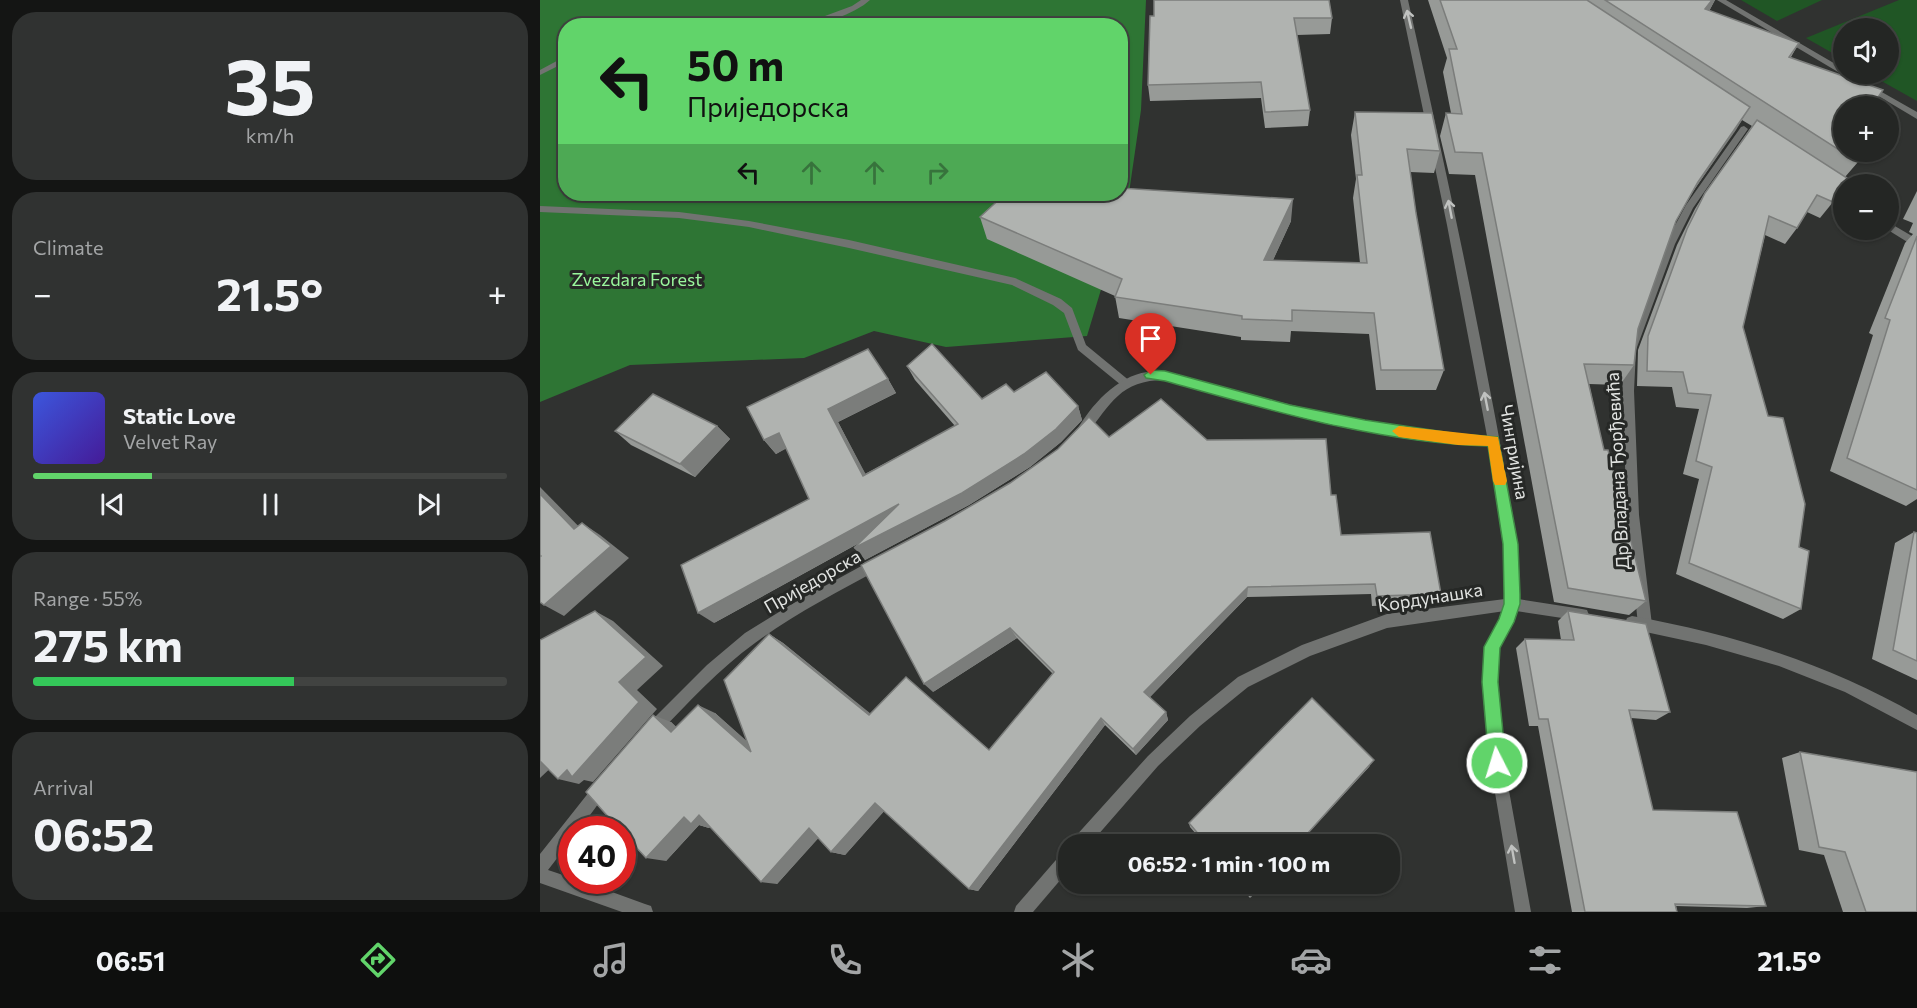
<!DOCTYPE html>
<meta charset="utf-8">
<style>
body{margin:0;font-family:Commissioner,sans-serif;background:#303231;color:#f1f3f6;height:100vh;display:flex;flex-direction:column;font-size:22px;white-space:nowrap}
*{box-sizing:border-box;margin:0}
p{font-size:20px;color:#a3a5a6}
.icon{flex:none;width:33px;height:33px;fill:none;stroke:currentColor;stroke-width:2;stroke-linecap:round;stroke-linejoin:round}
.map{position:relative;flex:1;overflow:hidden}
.drawer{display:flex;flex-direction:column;gap:12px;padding:12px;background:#141514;width:540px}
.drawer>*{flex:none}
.guide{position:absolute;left:18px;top:18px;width:570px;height:183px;border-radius:24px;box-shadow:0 2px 4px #0004,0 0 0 2px #414341;background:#61d46a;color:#111;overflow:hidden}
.tools{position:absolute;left:1293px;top:18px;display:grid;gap:12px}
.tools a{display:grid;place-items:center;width:66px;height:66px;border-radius:50%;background:#242624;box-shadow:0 2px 4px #0004,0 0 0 2px #414341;font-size:30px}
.speed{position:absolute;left:18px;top:816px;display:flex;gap:12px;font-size:30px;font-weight:700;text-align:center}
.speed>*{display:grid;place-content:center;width:78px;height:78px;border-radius:50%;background:#242624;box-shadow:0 2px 4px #0004,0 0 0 2px #414341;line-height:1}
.speed .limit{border:9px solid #d22;background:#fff;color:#111}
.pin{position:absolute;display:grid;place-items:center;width:51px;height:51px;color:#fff;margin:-62px -26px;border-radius:50% 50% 50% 0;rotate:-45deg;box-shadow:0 0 6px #0007}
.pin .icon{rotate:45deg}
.me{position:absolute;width:66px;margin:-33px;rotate:355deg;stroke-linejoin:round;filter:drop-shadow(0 0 4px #0008)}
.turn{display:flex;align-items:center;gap:21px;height:126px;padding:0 30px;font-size:27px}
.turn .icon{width:78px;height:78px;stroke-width:2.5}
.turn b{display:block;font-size:42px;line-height:51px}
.lanes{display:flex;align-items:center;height:57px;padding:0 30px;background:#0003;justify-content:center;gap:30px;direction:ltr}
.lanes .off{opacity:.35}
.big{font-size:45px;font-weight:700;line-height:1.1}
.drawer .tile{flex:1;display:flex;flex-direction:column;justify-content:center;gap:9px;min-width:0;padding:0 21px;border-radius:24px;background:#303231}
.drawer .dial{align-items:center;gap:0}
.dial b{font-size:78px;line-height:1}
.song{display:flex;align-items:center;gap:18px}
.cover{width:72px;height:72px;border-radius:9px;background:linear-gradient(135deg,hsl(230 70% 55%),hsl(260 70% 35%))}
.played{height:6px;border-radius:3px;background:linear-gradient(90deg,#61d46a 25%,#414341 25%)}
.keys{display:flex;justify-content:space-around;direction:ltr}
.heat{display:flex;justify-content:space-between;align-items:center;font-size:33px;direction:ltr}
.charge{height:9px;border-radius:4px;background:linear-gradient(90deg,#34c759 55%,#414341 0)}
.trip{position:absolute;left:518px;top:834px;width:342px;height:60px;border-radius:24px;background:#242624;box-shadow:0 2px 4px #0004,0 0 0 2px #414341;font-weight:700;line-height:60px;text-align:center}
.dock{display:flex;height:96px;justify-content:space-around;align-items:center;background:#0e0f0e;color:#a3a5a6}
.dock .icon{width:42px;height:42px}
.dock .active{color:#61d46a}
.dock b{font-size:27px;color:#f1f3f6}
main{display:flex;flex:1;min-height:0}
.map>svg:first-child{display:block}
.green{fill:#205625}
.forest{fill:#2e7534;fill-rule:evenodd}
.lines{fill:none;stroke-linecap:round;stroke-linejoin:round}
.service{fill:#717371;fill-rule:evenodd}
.minor{fill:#717371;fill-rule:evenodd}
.tertiary{fill:#717371;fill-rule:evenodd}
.wall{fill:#979a97}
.shaded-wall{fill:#7b7d7b}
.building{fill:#b0b3b0;stroke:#7b7d7b;stroke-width:1.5}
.oneway{stroke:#c0c2c0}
.route{fill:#61d46a;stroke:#3f8a45;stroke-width:1.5}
.slow{fill:#f59e0b}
.labels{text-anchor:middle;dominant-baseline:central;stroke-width:6;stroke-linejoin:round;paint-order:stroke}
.park-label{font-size:18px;fill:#99f79c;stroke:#262826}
.street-label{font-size:18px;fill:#e2e4e2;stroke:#262826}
</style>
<main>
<section class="drawer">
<div class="tile dial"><b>35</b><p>km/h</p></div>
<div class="tile"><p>Climate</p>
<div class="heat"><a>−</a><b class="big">21.5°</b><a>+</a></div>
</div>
<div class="tile">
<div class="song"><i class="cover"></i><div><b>Static Love</b><p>Velvet Ray</p></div></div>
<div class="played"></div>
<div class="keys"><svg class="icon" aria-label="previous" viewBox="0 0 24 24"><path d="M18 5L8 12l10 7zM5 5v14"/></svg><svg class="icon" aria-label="pause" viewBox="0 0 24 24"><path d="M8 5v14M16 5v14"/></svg><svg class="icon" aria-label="next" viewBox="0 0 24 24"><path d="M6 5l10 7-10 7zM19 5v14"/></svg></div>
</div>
<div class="tile"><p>Range · 55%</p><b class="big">275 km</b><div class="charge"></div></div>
<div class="tile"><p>Arrival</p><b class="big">06:52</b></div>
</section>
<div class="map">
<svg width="1377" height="912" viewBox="0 0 1377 912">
<rect width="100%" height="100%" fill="#303230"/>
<g class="green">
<path d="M1201,0H1282L1237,21Z"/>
<path d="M1359,0H1377V101L1329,74H1348V28H1304L1303,59L1266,38Z"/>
</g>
<path class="forest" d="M0,0H606L601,110L588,200L547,336L406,347L334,331L264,358L90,365L0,402ZM26,26H580V194H26Z"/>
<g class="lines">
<g class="service">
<path d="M321,0H330C315,14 279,26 258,26L312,6Z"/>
<path d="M26,56V62L0,75V70Z"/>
<path d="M0,206L139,212L209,221L309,240L475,278L521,299L532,308L546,345L591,382L585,387L581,385L538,350L524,313L513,305L472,285L309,248L209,227L139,218L0,212Z"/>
</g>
<g class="minor">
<path d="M860,0H868C893,113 918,225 940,338C957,427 976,514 979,604L977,608L972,610L847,628L770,656L708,687L660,726L618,766L550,844H532L534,838L608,756L650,716L698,677L762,645L847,614L965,599L963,543L949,446C838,438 732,410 625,380C580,380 571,404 546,435H538L536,432C550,406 577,376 607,372C626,369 646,377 665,382C691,389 718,396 744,403C811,420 878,431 947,436L907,225Z"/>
<path d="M1204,126L1208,129L1153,208L1135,244L1096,350L1094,391L1099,515L1112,625L1110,630L1105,632L1100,630L1098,625L1087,515L1082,391L1086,350L1125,244L1146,205L1201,127Z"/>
<path d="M1348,222L1377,239V248L1348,230Z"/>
<path d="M336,558L341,560L343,564L341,568C298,592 254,614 215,643C179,669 149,702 118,734L113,736L108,734L106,729L108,724L167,665L205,633L252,604Z"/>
<path d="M62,779L67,782L70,787L67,792L39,830H32V839L8,870L32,878V880H39L105,904L111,906L113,912H82L0,883V854L57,782Z"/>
<path d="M528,851V871L493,912H474L476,906L522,853Z"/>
</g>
<g class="tertiary">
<path d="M1177,0H1186L1304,69V74H1310L1377,112V119Z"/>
<path d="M972,598L1042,609L1047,610L1049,615L1047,620L1042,621L976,611L971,627L959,648L957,682L964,763L991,912H975L950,763L943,682L945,647L960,619L967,600Z"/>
<path d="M1092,616C1193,634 1288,664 1377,715V730L1305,692L1239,666L1166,645L1087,628L1085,623L1087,618Z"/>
</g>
</g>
<g class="wall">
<path d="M888,0H1175L1169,11L1259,43L1251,57L1304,106L1318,162L1305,177L1293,202L1280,218L1267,212L1257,228L1245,244L1225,235L1203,327L1259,547L1261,609L1243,619L1136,574L1159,479L1143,474L1159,409L1136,407L1132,387L1097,386L1098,350L1137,245L1155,209L1165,193L1212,126L1202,120L1152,193L1136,221L1098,329L1094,365L1080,385L1049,384L1064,450L1106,601L1089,615L1014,602L935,175L909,174L900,136L906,113H911L903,72L907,58Z"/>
<path d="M610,16L792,18L790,34L757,35L770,110L768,126L725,128L721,98L610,101L608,85Z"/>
<path d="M815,112L900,151L894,173L870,172L876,213L904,370L896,390H836L829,334L751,331L750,342L701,340V337L579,318L575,296L447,239L440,217L751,221L733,260L820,263L813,198L816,179L811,135Z"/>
<path d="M1377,191V499L1366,506L1290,471L1333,335L1329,333L1365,243L1373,234L1369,232L1373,223L1363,219Z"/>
<path d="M367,366L442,399L474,392L538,406L542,420L521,442L490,467L429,505L325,560L321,542L174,623L269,499L246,448L236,454L224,440L348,379L356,393L298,422L325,474L415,426L375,380Z"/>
<path d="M177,426L190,439L155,477L91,445L75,431Z"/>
<path d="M569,437L667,440L791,495L801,535L901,594L895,604L832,606L831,594L707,597L610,697L626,712L628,720L596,755L565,725L438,891L429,889L344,811L305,855L291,852L278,838L237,884L170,827L169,828L159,825L126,861L131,722L136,727L175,713L206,741L229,634L243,643L330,714L449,750L513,674L477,638L393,692Z"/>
<path d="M1374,532L1377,533V680L1332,659L1355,543Z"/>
<path d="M1028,611L1130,712L1116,720L1091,718L1113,810L1226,906L1207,908L1136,906L1137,912H1032L998,726H989L976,648L985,639L1021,640L1018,621Z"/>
<path d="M1260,752L1377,912H1303L1284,855L1259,850L1242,758Z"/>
<path d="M830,766L758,844H665L650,827L649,823Z"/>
<path d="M698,884H723L710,898Z"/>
</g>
<g class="shaded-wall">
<path d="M1172,0H1175L1167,15L1165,9Z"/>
<path d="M1210,107L1196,130L1144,204L1158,182Z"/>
<path d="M753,199L751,221L723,282L724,260Z"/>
<path d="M348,379L356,393L298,422L333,488L323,476L288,409Z"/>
<path d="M538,406L542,420L521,442L490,467L429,505L325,560L314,548Z"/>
<path d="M177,426L190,439L155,477L140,464Z"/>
<path d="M239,433L251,446L236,454L224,440Z"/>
<path d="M0,487L53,541L34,529L0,494Z"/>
<path d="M359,504L368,516L174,623L158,613Z"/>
<path d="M42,523L60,535L89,558L24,616L4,605Z"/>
<path d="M708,587L707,597L607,700L604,692Z"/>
<path d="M55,611L73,621L123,666L97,690L117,709L53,782L44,780L39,784L18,779L79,682Z"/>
<path d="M470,628L477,638L393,692L384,684Z"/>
<path d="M229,634L243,643L341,722L329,715Z"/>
<path d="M158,705L175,713L226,758L211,752Z"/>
<path d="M626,712L628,720L596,755L593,749Z"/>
<path d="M113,715L131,722L149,739L131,732Z"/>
<path d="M561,718L565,725L438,891L429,889Z"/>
<path d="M0,758L17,762L0,778Z"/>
<path d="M335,803L347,808L305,855L291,852Z"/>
<path d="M159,815L177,819L169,828L159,825L126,861L106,858L144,817Z"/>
<path d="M269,828L284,832L237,884L221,882Z"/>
</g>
<g class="building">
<path d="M614,0H789L792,18H754L770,110L725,112L721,82L608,85L610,16H614Z"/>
<path d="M900,0H1047L1210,107L1158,182L1136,221L1098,329L1094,365L1044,364L1064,450H1068L1106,601L1028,588L942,153L915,152L906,113L922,114L909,49H917Z"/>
<path d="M1065,0H1172L1165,9L1259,43L1249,57L1343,90L1332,106H1304V152H1324L1318,162Z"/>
<path d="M815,112L892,113L900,151L867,149L876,213L904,370H841L834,313L752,310V321L702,319V316L575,297L582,279L440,217L465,194H580V188L753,199L724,260L827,263L817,175H822Z"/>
<path d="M1217,120L1307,178L1293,202L1277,195L1257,228L1229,216L1203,327L1228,416L1243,418L1265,504L1259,547L1269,551L1261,609L1149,563L1172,467L1156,461L1171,395L1148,393L1143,372L1107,371L1108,336L1147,229L1165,193Z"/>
<path d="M1377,236V490L1307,458L1350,320L1345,318Z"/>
<path d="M392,344L442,399L466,384L474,392L506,372L538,406L516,429L484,454L422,493L314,548L359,504L158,613L141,565L269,499L239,433L224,440L207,407L328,349L348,379L288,409L323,476L418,424L367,366Z"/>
<path d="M113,394L177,426L140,464L75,431Z"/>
<path d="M621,399L667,440L786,439L791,495H796L801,535L890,532L901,594L837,596L835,584L708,587L604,692L626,712L593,749L561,718L429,889L335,803L291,852L269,828L221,882L159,815L151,824L144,817L106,858L82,832V830H80L46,792L113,715L131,732L158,705L211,752L184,680L229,634L329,715L366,677L449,750L514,672L470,628L384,684L321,565L405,521L470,483L518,449L549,417L569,437Z"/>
<path d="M0,494L34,529L42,523L71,546L4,605L0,602V557L1,556L0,555Z"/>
<path d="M1374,532L1377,533V661L1353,650Z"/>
<path d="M55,611L106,657L79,682L99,702L32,777L27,770L18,779L0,761V640Z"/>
<path d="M1028,611L1106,624L1130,712L1089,710L1113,810L1197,812L1226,906L1135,904L1137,912H1045L1008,719H999L985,639L1034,640Z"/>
<path d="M772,698L834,760L758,844H667L649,823Z"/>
<path d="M1260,752L1377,772V912H1326L1305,852L1279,847Z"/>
<path d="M700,884H722L711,896Z"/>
</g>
<defs><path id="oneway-shaft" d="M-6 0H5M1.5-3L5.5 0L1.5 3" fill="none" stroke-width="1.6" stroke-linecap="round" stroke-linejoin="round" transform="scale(1.5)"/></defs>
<g class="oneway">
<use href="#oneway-shaft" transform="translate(869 19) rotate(-103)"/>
<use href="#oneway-shaft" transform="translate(910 209) rotate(-101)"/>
<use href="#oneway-shaft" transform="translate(946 401) rotate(-101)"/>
<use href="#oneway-shaft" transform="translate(973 854) rotate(-100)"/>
</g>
<path class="route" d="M611,370L625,371L750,405L825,420L918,434L958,437L978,544L980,594V604L974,622L960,648L958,682L966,763L963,769L957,772L951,769L949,763L942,682L944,647L959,619L964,604V594L963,544L948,446C838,443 730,410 625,381L606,378L604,375Z"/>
<path class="slow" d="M859,426L958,437L967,481L965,485H955L953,481L948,446L918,445L859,437L852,431Z"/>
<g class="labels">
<g class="park-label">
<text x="97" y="279">Zvezdara Forest</text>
</g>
<g class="street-label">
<text transform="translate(975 452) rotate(80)">Чингријина</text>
<text transform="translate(1077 471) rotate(-93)">Др Владана Ђорђевића</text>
<text transform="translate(272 581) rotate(-30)">Приједорска</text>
<text transform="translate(890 597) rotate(-9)">Кордунашка</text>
</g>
</g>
</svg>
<div class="tools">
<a><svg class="icon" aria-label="sound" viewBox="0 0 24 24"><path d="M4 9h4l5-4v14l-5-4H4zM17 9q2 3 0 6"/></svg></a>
<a>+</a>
<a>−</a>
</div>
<div class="speed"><div class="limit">40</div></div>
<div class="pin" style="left:611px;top:375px;background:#d93025"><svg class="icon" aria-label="arrive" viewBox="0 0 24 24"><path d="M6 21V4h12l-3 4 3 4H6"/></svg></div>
<svg class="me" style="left:957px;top:763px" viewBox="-20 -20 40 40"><circle r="17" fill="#61d46a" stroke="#fff" stroke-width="3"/><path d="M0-11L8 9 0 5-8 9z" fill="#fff"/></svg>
<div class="trip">06:52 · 1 min · 100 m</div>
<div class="guide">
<div class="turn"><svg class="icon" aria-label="left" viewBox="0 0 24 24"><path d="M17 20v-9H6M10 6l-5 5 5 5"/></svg><div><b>50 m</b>Приједорска</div></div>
<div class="lanes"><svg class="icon" aria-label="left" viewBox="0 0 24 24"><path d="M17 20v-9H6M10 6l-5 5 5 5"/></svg><svg class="icon off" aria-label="ahead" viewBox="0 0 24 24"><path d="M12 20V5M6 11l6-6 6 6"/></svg><svg class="icon off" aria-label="ahead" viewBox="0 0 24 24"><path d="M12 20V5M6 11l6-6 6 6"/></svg><svg class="icon off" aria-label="right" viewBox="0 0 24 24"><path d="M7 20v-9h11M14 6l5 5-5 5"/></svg></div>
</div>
</div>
</main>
<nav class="dock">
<b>06:51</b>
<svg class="icon active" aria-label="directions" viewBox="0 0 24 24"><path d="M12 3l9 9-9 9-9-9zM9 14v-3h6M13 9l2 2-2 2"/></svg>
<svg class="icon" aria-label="music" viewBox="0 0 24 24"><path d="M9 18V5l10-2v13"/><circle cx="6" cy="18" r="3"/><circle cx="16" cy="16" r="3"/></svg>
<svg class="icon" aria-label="phone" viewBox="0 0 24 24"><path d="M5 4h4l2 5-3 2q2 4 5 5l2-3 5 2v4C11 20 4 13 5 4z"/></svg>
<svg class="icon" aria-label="climate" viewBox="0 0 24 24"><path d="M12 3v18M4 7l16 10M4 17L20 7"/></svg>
<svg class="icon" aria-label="car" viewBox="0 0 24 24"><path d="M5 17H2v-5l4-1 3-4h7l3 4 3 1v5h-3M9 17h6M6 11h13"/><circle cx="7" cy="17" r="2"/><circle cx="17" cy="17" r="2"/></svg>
<svg class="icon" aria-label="filters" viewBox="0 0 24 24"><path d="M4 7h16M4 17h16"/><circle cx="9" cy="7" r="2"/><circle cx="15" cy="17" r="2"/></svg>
<b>21.5°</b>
</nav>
